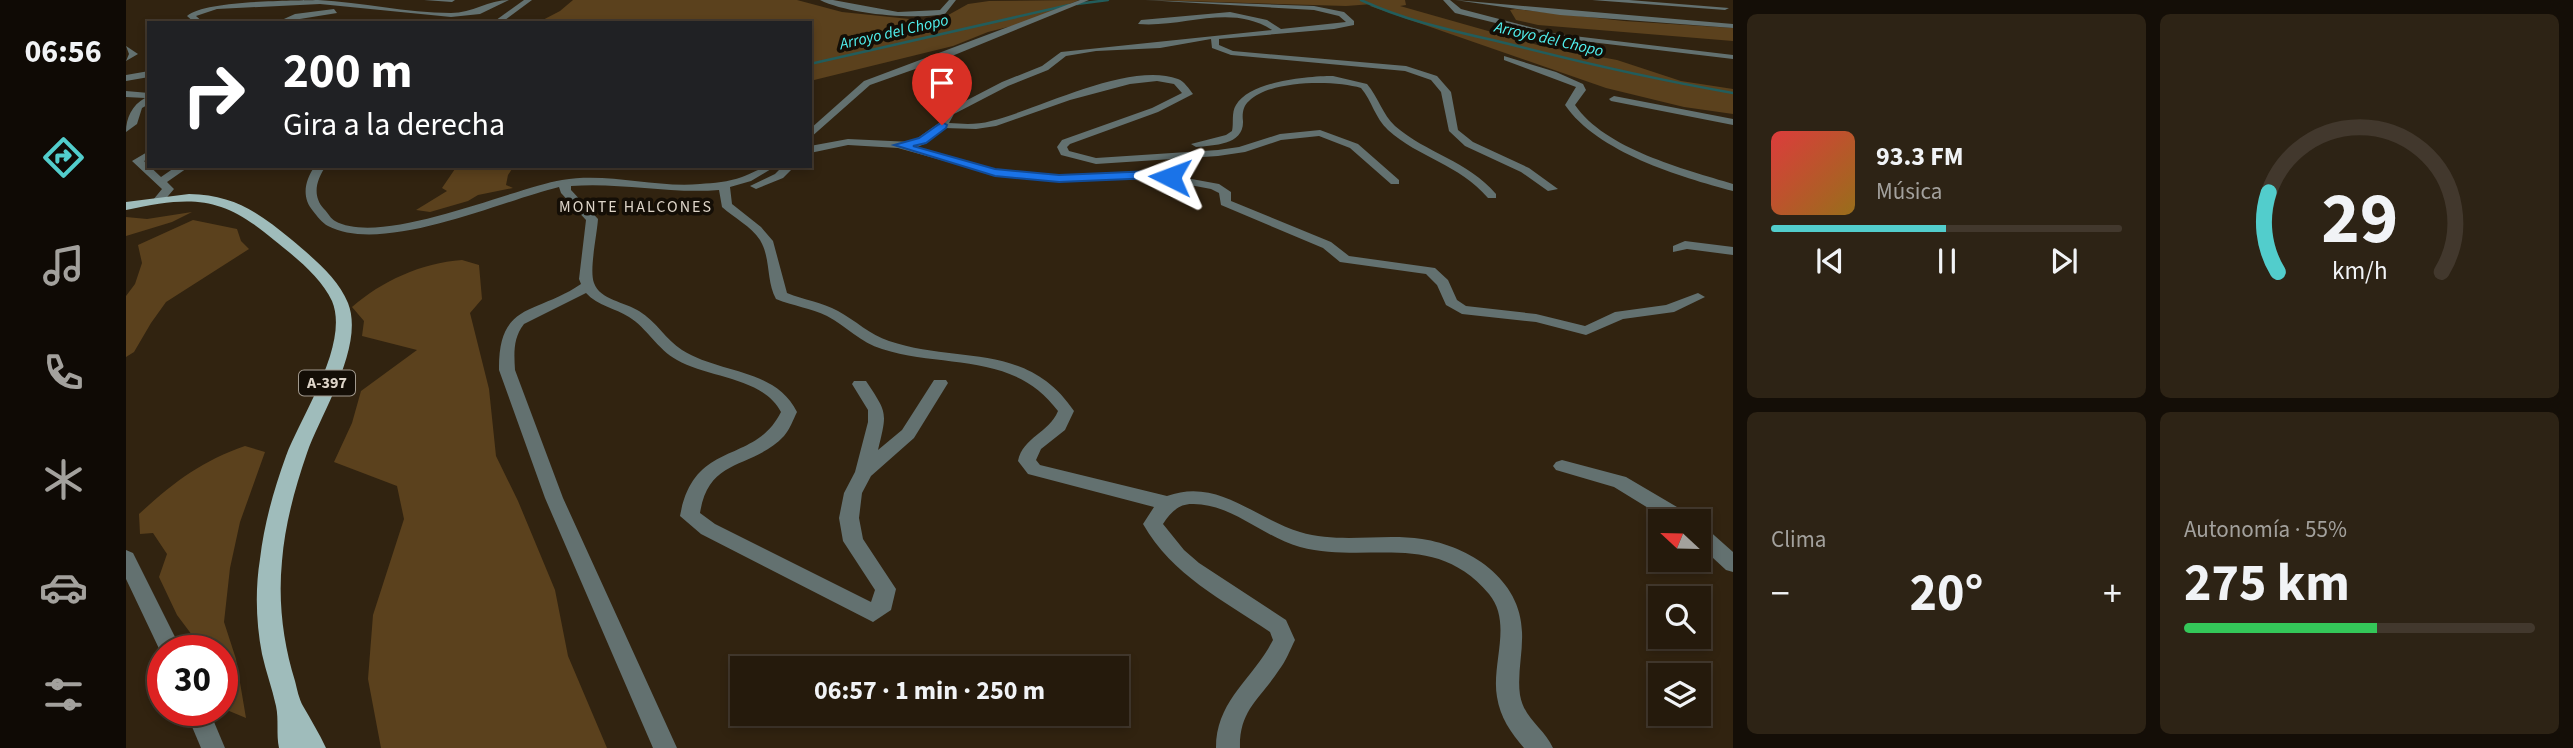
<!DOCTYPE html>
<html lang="es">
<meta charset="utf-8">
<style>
body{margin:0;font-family:"Source Sans 3",sans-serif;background:#2d2315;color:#f1f3f6;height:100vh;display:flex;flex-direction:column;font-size:26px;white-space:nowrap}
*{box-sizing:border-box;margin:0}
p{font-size:23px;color:#a3a19d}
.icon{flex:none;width:38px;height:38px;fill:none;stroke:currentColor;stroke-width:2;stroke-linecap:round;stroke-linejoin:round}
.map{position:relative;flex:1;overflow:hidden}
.drawer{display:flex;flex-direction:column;gap:14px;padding:14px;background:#140e07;width:840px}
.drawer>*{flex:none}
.hud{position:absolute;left:21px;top:21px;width:665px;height:147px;border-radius:0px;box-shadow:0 4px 10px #0003,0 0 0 2px #42382d;background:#202124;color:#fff;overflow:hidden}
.needle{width:46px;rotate:292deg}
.controls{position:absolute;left:1522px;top:509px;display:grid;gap:14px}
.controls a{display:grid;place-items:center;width:63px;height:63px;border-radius:0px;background:#251a0c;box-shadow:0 4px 10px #0003,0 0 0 2px #42382d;font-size:35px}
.speed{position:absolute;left:21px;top:635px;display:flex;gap:14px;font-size:35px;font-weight:700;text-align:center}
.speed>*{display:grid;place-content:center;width:91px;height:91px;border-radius:50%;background:#251a0c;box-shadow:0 4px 10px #0003,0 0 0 2px #42382d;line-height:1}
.speed .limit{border:10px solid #d22;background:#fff;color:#111}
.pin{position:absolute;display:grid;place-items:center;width:60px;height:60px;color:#fff;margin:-72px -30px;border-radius:50% 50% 50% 0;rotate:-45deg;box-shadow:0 0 7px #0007}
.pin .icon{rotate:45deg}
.me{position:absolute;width:77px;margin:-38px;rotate:273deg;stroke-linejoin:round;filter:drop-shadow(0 0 5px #0008)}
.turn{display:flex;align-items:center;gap:24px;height:147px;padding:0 21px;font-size:32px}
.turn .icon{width:91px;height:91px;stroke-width:2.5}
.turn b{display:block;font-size:49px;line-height:60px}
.big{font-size:52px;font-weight:700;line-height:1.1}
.drawer .widget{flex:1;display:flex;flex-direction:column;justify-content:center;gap:10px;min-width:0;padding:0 24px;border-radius:10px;background:#2d2315}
.drawer .dial{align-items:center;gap:0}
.dial svg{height:182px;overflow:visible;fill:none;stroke:#42382d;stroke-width:7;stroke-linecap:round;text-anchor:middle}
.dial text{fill:#f1f3f6;stroke:none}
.song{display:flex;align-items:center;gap:21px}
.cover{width:84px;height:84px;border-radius:10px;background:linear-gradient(135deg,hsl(0 70% 55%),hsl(40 70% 35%))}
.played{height:7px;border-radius:4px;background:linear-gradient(90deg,#52cdcc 50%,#42382d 50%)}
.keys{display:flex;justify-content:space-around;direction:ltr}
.heat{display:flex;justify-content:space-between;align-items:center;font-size:38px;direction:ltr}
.charge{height:10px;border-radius:5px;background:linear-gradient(90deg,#34c759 55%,#42382d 0)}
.drawer .tiles{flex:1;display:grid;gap:14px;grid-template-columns:repeat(2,1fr)}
.trip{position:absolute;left:604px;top:656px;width:399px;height:70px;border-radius:0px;background:#251a0c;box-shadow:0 4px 10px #0003,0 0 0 2px #42382d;font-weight:700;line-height:70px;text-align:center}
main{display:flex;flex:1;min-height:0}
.dock{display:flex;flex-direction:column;width:126px;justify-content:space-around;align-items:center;background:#0f0a05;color:#a3a19d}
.dock .icon{width:49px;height:49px}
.dock .active{color:#52cdcc}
.dock b{font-size:32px;color:#f1f3f6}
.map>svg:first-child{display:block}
.green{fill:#5b411d}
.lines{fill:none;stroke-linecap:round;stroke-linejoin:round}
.stream{stroke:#225d5c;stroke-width:2.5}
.minor{fill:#637170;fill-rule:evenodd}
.major{fill:#9fbcbb;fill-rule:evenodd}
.route{fill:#1a73e8;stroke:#114b97;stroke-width:2}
.labels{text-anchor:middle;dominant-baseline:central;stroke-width:7;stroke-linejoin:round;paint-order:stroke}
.far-water-label{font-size:16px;font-style:italic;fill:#50f1f0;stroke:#140e06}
.far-neighbourhood-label{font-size:16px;letter-spacing:2px;fill:#ded5c9;stroke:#140e06}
.shield{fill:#140e06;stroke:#a1998e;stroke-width:2}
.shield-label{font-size:16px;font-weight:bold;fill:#ded5c9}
</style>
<main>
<nav class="dock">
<b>06:56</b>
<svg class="icon active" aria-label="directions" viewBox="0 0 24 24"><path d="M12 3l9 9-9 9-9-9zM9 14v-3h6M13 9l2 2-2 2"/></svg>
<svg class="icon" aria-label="music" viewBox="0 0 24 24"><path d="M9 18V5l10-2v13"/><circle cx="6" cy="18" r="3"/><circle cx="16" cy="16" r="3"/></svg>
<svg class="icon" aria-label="phone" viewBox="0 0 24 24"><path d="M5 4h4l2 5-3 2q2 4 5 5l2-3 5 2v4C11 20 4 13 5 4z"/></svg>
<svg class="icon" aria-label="climate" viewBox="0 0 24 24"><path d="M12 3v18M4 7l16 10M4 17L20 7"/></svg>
<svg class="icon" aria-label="car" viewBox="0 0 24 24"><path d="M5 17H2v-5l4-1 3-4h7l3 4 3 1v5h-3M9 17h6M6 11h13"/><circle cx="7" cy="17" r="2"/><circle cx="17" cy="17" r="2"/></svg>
<svg class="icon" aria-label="filters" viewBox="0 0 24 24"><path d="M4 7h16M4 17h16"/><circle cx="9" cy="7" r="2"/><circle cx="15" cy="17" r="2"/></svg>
</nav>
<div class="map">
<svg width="1607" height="748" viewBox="0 0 1607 748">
<rect width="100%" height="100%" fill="#312310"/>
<g class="green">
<path d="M447,0H671L716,12L793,20L817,18L842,4L863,1L953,0L898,23L862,32L827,46L684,81V23H411L434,11Z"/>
<path d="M1028,0H1279L1280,5L1274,6L1415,46L1491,60L1555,81L1607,89V114L1558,107L1480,88L1244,6L1247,4L1220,6Z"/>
<path d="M1389,9L1498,21L1607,28V41L1412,25L1390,20L1384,10Z"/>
<path d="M331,166H388L382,175L380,185L387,188L352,195L342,201L304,212L290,210L321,191L316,188Z"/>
<path d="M66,212L46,222L0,236V217L21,219Z"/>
<path d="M67,220L111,229L115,241L123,249L40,302L25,323L8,352L0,357V296L9,284L16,263L12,245Z"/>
<path d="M336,260L353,265L356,299L344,313L363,389L370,456L392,501L429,590L442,656L481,748H255L242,679L247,615L278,519L271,486L208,462L226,423L235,391L291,350L236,336L238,321L226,307C256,281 295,263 336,260Z"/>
<path d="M119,446L139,452L114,522L104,568L98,622L110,659L120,718L96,708V651H78L51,615L33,577L41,554L27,533L14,534L13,514C47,483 75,461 119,446Z"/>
</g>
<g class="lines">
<g class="stream">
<path d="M1235,0C1282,22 1333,32 1383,44C1457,63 1532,80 1607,93"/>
<path d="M951,4L982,0"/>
<path d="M684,64L943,5"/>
</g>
<g class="minor">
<path d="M192,0C236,2 280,13 325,13C346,13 363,0 383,0L354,14L325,17L194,4L91,9L70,16L78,23H69L61,16C79,0 165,1 192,0Z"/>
<path d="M298,0H329L326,2Z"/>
<path d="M398,0H406L375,23H366Z"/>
<path d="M694,0H707L772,12L814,10L823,0H830L819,14C787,20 722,14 694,0Z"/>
<path d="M954,0H963L826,56L744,85L684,138V129L738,81Z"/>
<path d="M1019,0L1188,6L1218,12L1228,21V25L1208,29L1093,39V45L1107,51L1280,66L1311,76L1325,92L1332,130L1347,142L1403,168L1432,189L1422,191L1395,172L1339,146L1323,131L1315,92L1305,80L1279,71L1105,55L1086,48L1085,39L1034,48L970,51L940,56L922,70L882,86L828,114L823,123C837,124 851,125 865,121C914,109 1003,61 1052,79C1058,81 1063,89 1067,94L1032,112L944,144L941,147L943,151L970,158L1092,150L1113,147L1154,134L1194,130L1232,144L1273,180V184H1265L1224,148L1193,136L1155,140L1119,152L1092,156L970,164L935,155L931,147L936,140L1026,108L1056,93L1048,84L1031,81L1004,84L944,100L870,126L850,129L818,128L801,143L791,147L870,169L933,175L1027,172L1093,184L1105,192V201L1205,242L1223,256L1309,268L1322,280L1331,300L1340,306L1410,314L1459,326L1489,312L1540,305L1572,293L1579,297L1548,312L1497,319L1460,335L1410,322L1336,314L1320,305L1311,285L1300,274L1214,262L1197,248L1095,205L1093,193L1085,189L1027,178L933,181L869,175L772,148L722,145L684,153V146L722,139L786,142L813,123L822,110L876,82L916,66L935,52L1146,30C1104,3 1058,28 1012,24L1015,20L1104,12L1141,20L1155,29L1220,22L1213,16L1188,10Z"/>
<path d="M1317,0H1324L1335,9L1431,34L1607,55V59L1431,38L1329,13Z"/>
<path d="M1329,0L1607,24V28L1434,15Z"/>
<path d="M1466,0H1503L1603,8L1599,10Z"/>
<path d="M208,9L211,13L149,23L169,14Z"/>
<path d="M0,46L12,54L0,61L3,54Z"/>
<path d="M1378,56L1430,72L1457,84L1460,90L1449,105C1479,149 1558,169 1607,184V191C1554,177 1471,152 1439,105L1450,87L1378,60Z"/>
<path d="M23,71V77L0,81V75Z"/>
<path d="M1207,76L1241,84C1252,97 1257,115 1269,126C1300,153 1342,161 1370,194V198H1362C1333,164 1293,158 1262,130C1249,118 1246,101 1235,88C1208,80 1144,80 1123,101C1117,106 1116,114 1117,121C1118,145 1088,145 1070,147L1065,144L1100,135L1106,131C1108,123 1105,113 1110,105C1124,81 1182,76 1207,76Z"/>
<path d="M0,91L23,93V104L16,108L11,124L0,132C0,118 6,105 19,98L0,97Z"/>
<path d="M1488,96L1607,119V125L1485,101L1483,99Z"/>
<path d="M23,151V159L18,161L35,177L51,166H64L41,182L48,189L37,202L33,203L27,200L36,189L6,161Z"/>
<path d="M189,166H200C190,180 186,196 198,209C202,213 205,219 209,221C256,247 384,189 436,180C482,172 528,188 574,184C588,183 602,182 616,177C629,172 636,166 650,166L625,181L604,187L606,204L635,227L647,241L661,293C678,300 696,302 712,311C729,320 744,335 763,341C831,364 901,341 948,411L939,430L915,449L910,460L914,465L1041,496C1092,477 1129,519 1174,532C1214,544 1256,533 1296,539C1343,546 1395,579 1396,632C1397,653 1391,674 1394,695C1398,719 1418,728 1427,748H1398C1385,733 1374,717 1371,697C1365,664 1387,623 1363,594C1308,529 1243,565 1174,547C1137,537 1105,503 1066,504C1052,504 1044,513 1037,524L1058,550L1073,563L1160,620L1169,640C1164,650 1160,661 1153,670C1134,699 1113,710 1114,748H1090C1090,704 1121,683 1142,649L1147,640L1144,632C1097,600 1046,575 1017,524L1028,507L902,474L892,461C897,437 923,433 932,411C887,351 819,369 756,349C735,343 720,326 701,316C685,308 667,306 650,299C640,281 645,258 634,240C625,226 608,218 596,207L593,190C543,194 494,182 445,186V190L472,219C471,235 463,270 468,283C474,300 499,302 513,311C530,321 540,340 556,350C594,374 649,368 671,412C667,420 664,429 658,436C626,470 583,456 574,513L589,524L745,602L749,590L717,541L713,518L718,493L729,472L742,422V410L726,384L728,381H740C762,414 761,412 752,450L776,430L808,380H820L822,383L788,438L745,476L736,493L733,518L737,539L770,589L765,610L747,622L575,534L554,516C568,438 628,466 655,412C637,377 582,378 551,360C531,349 521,328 503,317C489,308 472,306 460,293L398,324C387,338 388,353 389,370L437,498L551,748H527L419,498L373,370C372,301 410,315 455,284L453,279L460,220L435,193L433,187C375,201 257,255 202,226C196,223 191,216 187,211C175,197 179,180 189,166Z"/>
<path d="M657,166H669L657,178L630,189L624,186L649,174Z"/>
<path d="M1559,241L1607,247V255L1561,249L1547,252V246Z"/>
<path d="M1436,460L1500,477L1568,517L1570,522H1545L1488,487L1430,470L1427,466L1430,462Z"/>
<path d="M1573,526L1580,528L1607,552V572L1600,570L1573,545Z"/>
<path d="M0,550L7,553L56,651H37V657L0,579Z"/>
<path d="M59,710H83L99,748H75Z"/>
</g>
<path class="major" d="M63,194C108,195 132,212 166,240C186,257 212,278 222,303C239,346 195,413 181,453C169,488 159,524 156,561C152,602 157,642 169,681C171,689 173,699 177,706C185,720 193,733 200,748H153C150,734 153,720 150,706C146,688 140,672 136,654C130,623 129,590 134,559C138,524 148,489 160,456C175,416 224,344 206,301C195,277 168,256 148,240C95,195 66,196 0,210V202Z"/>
</g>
<path class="route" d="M816,122L821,125L820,128L800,143L787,146L869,169L933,175L1027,171L1050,177L1044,180L1027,178L933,182L869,176L768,145L793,138Z"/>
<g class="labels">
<g class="far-water-label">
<text transform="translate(768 32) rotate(-13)">Arroyo del Chopo</text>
<text transform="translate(1423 39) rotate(13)">Arroyo del Chopo</text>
</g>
<g class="far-neighbourhood-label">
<text x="510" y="207">MONTE HALCONES</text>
</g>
<rect class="shield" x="173" y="370.5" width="56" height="25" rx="5"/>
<g class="shield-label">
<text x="201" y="383">A-397</text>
</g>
</g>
</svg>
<div class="controls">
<a><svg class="needle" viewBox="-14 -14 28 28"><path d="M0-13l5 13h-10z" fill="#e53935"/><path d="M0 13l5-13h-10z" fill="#a3a19d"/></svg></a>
<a><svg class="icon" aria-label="search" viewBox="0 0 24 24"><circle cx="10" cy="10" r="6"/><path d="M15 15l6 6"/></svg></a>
<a><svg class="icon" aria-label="layers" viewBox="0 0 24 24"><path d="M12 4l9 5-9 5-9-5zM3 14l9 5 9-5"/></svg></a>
</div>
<div class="speed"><div class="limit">30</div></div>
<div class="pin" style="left:816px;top:125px;background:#d93025"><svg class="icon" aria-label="arrive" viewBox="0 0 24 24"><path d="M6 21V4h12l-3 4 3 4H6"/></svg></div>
<svg class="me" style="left:1044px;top:177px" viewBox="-20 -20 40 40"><path d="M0-17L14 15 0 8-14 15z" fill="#1a73e8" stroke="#fff" stroke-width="4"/></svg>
<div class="trip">06:57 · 1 min · 250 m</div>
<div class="hud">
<div class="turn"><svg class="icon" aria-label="right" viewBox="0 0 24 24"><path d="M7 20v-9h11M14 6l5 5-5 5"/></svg><div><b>200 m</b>Gira a la derecha</div></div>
</div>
</div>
<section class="drawer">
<div class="tiles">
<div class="widget">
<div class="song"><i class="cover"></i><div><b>93.3 FM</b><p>Música</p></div></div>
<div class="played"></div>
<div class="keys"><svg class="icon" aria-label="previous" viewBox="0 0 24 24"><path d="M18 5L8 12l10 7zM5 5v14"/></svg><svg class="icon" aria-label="pause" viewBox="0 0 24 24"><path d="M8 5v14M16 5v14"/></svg><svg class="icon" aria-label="next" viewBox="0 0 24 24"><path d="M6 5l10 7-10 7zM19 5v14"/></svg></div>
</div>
<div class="widget dial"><svg viewBox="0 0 100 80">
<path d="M14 69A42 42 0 1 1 86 69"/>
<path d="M14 69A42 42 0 0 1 10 34" stroke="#52cdcc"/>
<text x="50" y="56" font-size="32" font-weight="700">29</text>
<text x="50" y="72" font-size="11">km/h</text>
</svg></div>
<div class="widget"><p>Clima</p>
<div class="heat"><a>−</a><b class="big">20°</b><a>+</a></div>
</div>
<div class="widget"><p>Autonomía · 55%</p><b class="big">275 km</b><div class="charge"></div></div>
</div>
</section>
</main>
